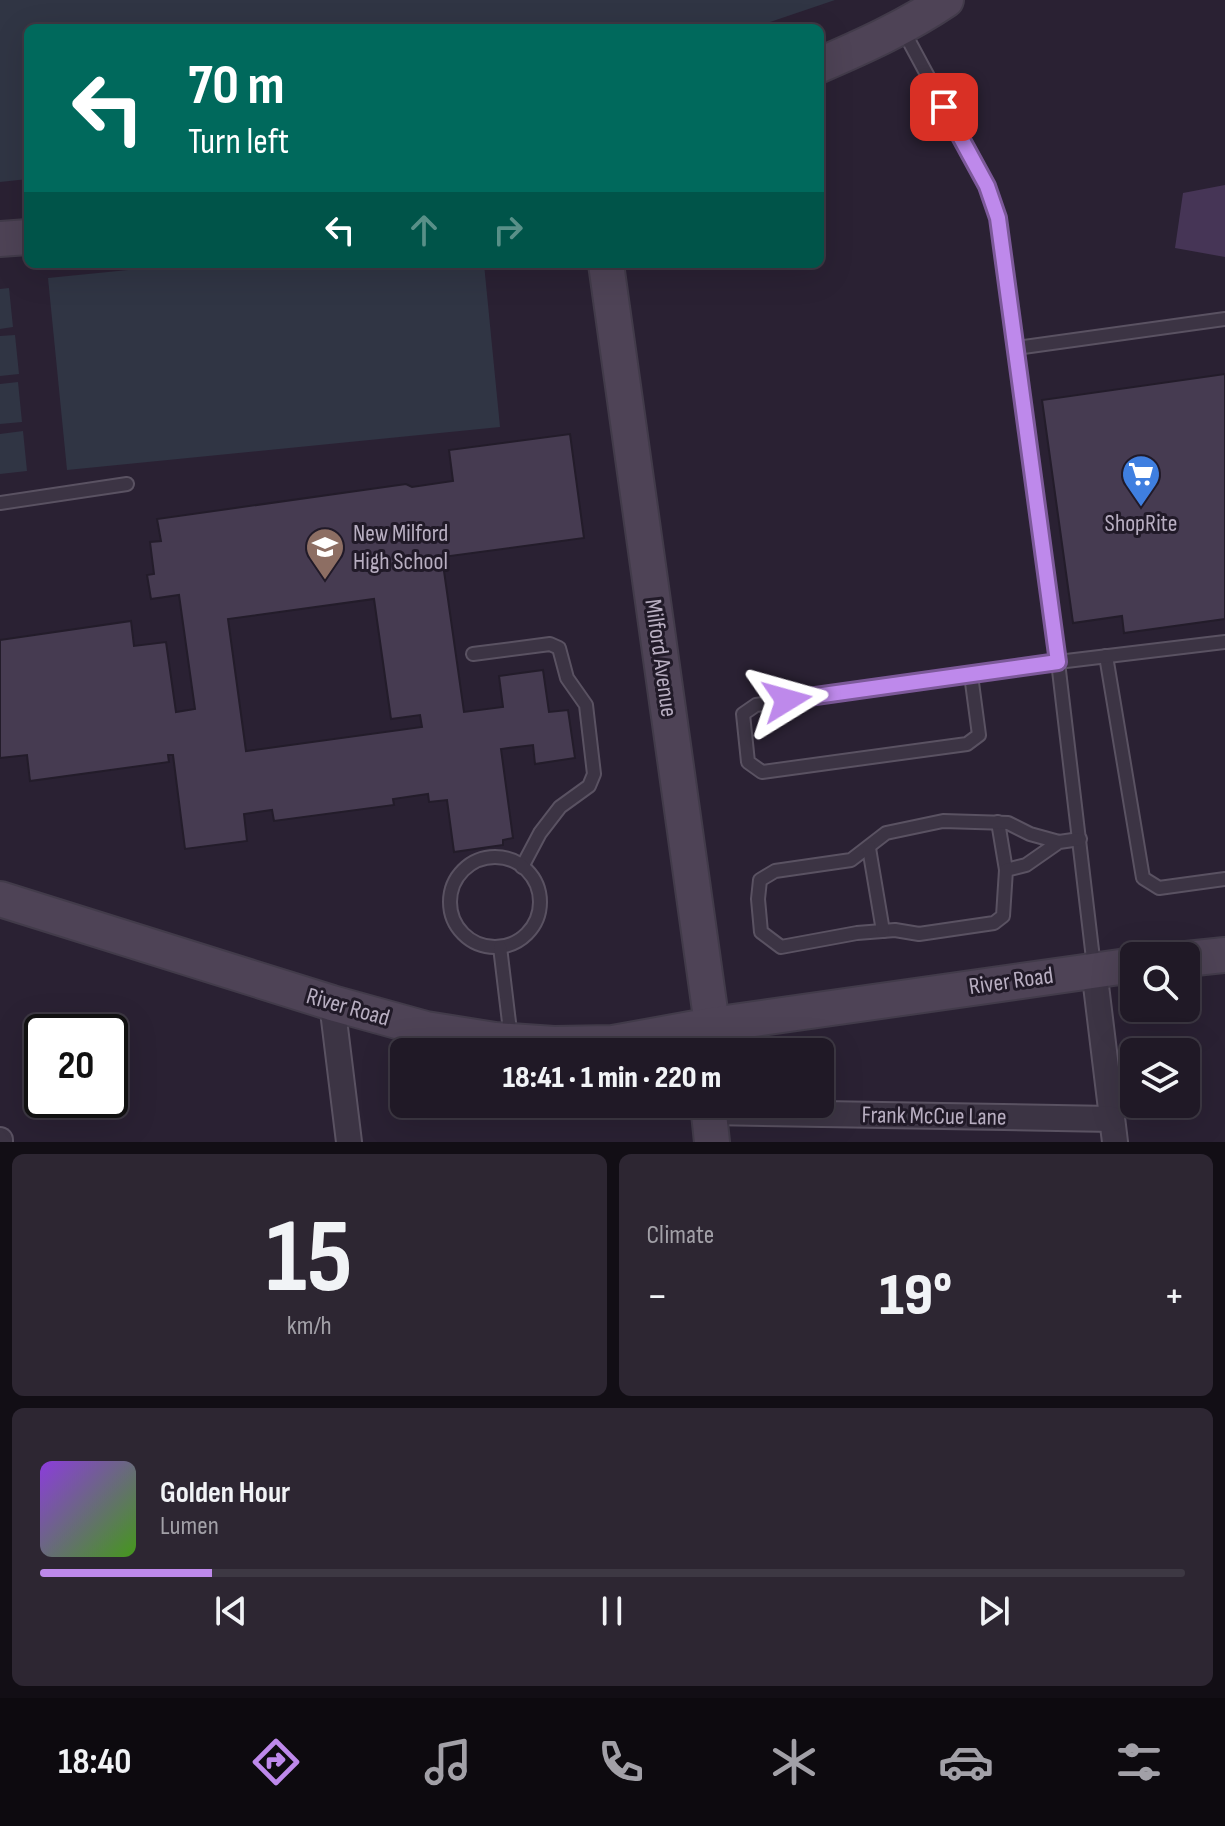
<!DOCTYPE html>
<meta charset="utf-8">
<style>
body{margin:0;font-family:"Sofia Sans Condensed",sans-serif;background:#2d2632;color:#f1f3f6;height:100vh;display:flex;flex-direction:column;font-size:30px;white-space:nowrap}
*{box-sizing:border-box;margin:0}
p{font-size:26px;color:#a2a0a7}
.icon{flex:none;width:44px;height:44px;fill:none;stroke:currentColor;stroke-width:2;stroke-linecap:round;stroke-linejoin:round}
.map{position:relative;height:1142px;overflow:hidden}
.panel{display:flex;flex-direction:column;gap:12px;padding:12px;background:#120e15;flex:1}
.panel>*{flex:none}
.guide{position:absolute;left:24px;top:24px;width:800px;height:244px;border-radius:12px;box-shadow:0 8px 32px #0002,0 0 0 2px #3d3843;background:#00695c;color:#fff;overflow:hidden}
.fabs{position:absolute;left:1120px;top:942px;display:grid;gap:16px}
.fabs a{display:grid;place-items:center;width:80px;height:80px;border-radius:12px;background:#201926;box-shadow:0 8px 32px #0002,0 0 0 2px #3d3843;font-size:40px}
.speed{position:absolute;left:24px;top:1014px;display:flex;gap:16px;font-size:40px;font-weight:700;text-align:center}
.speed>*{display:grid;place-content:center;width:104px;height:104px;border-radius:50%;background:#201926;box-shadow:0 8px 32px #0002,0 0 0 2px #3d3843;line-height:1}
.speed .limit{border:4px solid #111;border-radius:12px;background:#fff;color:#111}
.pin{position:absolute;display:grid;place-items:center;width:68px;height:68px;color:#fff;margin:-34px;border-radius:16px;box-shadow:0 4px 12px #0006}
.me{position:absolute;width:88px;margin:-44px;rotate:82deg;stroke-linejoin:round;filter:drop-shadow(0 0 6px #0008)}
.turn{display:flex;align-items:center;gap:28px;height:168px;padding:0 32px;font-size:36px}
.turn .icon{width:104px;height:104px;stroke-width:2.5}
.turn b{display:block;font-size:56px;line-height:68px}
.lanes{display:flex;align-items:center;height:76px;padding:0 32px;background:#0003;justify-content:center;gap:40px;direction:ltr}
.lanes .off{opacity:.35}
.big{font-size:60px;font-weight:800;line-height:1.1}
.panel .tile{flex:1;display:flex;flex-direction:column;justify-content:center;gap:12px;min-width:0;padding:0 28px;border-radius:12px;background:#2d2632}
.panel .dial{align-items:center;gap:0}
.dial b{font-size:104px;line-height:1}
.song{display:flex;align-items:center;gap:24px}
.cover{width:96px;height:96px;border-radius:12px;background:linear-gradient(135deg,hsl(270 70% 55%),hsl(100 70% 35%))}
.played{height:8px;border-radius:4px;background:linear-gradient(90deg,#be89eb 15%,#3d3843 15%)}
.keys{display:flex;justify-content:space-around;direction:ltr}
.heat{display:flex;justify-content:space-between;align-items:center;font-size:44px;direction:ltr}
.panel .tiles{flex:1;display:grid;gap:12px;grid-template-columns:1fr 1fr}
.tile:last-child{grid-column:span 2}
.trip{position:absolute;left:390px;top:1038px;width:444px;height:80px;border-radius:12px;background:#201926;box-shadow:0 8px 32px #0002,0 0 0 2px #3d3843;font-weight:800;line-height:80px;text-align:center}
.tabs{display:flex;height:128px;justify-content:space-around;align-items:center;background:#0d0a0f;color:#a2a0a7}
.tabs .icon{width:56px;height:56px}
.tabs .on{color:#be89eb}
.tabs b{font-size:36px;color:#f1f3f6}
.map>svg:first-child{display:block}
.green{fill:#303544}
.water{fill:#463556}
.building{fill:#463b51;stroke:#231c2a;stroke-width:2;fill-rule:evenodd}
.lines{fill:none;stroke-linecap:round;stroke-linejoin:round}
.lane-casing{stroke:#5a5262;stroke-width:16}
.street-casing{stroke:#5a5262;stroke-width:28}
.secondary-casing{stroke:#423b4a;stroke-width:38}
.lane{stroke:#3c3444;stroke-width:12}
.street{stroke:#3c3444;stroke-width:24}
.secondary{stroke:#4e4356;stroke-width:34}
.route-casing{stroke:#7c5999;stroke-width:20}
.route{stroke:#be89eb;stroke-width:14}
.labels{text-anchor:middle;dominant-baseline:central;stroke-width:6;stroke-linejoin:round;paint-order:stroke}
.poi-label{font-size:24px;fill:#b8aec1;stroke:#211a28}
.street-label{font-size:24px;fill:#b8aec1;stroke:#211a28}
</style>
<div class="map">
<svg width="1225" height="1142" viewBox="0 0 1225 1142">
<rect width="100%" height="100%" fill="#2a2133"/>
<g class="green">
<path d="M0,0H835L752,28H28V179L0,182Z"/>
<path d="M188,264H484L500,427L67,470L48,278Z"/>
<path d="M9,288L13,327L0,329V289Z"/>
<path d="M15,335L19,374L0,376V336Z"/>
<path d="M18,382L22,422L0,424V384Z"/>
<path d="M23,431L27,471L0,474V434Z"/>
</g>
<path class="water" d="M1225,185V257L1175,248L1183,193Z"/>
<g class="building">
<path d="M1225,374V619L1124,633L1122,616L1073,623L1042,400Z"/>
<path d="M570,434L584,538L442,557L464,712L503,707L499,676L543,670L549,712L568,710L575,758L535,764L533,745L501,749L513,838L503,840V845L454,852L447,800L429,802L428,794L393,799L394,805L274,821L272,810L244,814L247,841L185,849L173,755H168L169,762L30,781L27,755L0,758V640L131,621L134,646L166,642L176,712L195,709L179,595L151,599L147,575L154,574L150,542L161,541L157,519L406,484L412,487L453,481L449,450ZM374,599L391,719L420,715L422,727L246,751L228,619Z"/>
</g>
<g class="lines">
<g class="lane-casing">
<g id="lane">
<path d="M903,30L987,186L998,218L1058,662L1094,967"/>
<path d="M1016,348L1225,319"/>
<path d="M0,503L127,484"/>
<path d="M473,654L550,644L559,648L567,678L586,705L594,774L589,786L560,807L540,833L522,867"/>
<path d="M1106,656L1143,878L1159,888L1225,879"/>
<path d="M971,675L979,735L967,744L762,772L748,762L743,714L756,705L1058,662L1225,642"/>
<path d="M998,822L1006,870"/>
<path d="M1059,842L1026,865L1006,870L1003,916L994,923L919,934L895,930L857,933L781,947L761,932L758,899L760,880L775,871L851,860L886,833L943,821L1008,823L1030,834L1059,842L1080,839"/>
<path d="M869,848L883,931"/>
<circle cx="495" cy="902" r="45"/>
<path d="M500,947L511,1039"/>
</g>
</g>
<g class="street-casing">
<g id="street">
<path d="M1094,969L1115,1142"/>
<path d="M332,1003L349,1142"/>
<path d="M708,1112L1112,1119"/>
<path d="M0,1140V1142"/>
</g>
</g>
<g class="secondary-casing">
<g id="secondary">
<path d="M820,65C864,46 906,27 946,0"/>
<path d="M0,239L28,237"/>
<path d="M606,264L712,1025L710,1052"/>
<path d="M0,899L332,1003L426,1029L495,1040L554,1044L613,1043L712,1025L1134,965"/>
<path d="M1186,959L1225,955"/>
<path d="M708,1104L712,1142"/>
</g>
</g>
<use href="#lane" class="lane"/>
<use href="#street" class="street"/>
<use href="#secondary" class="secondary"/>
</g>
<g class="lines">
<g class="route-casing">
<path id="route" d="M787,700L1058,662L998,218L987,186L944,107"/>
</g>
<use href="#route" class="route"/>
</g>
<defs>
<g id="supermarket-pin" transform="scale(2)"><path d="M0 17L-7.5 6A9.5 9.5 0 1 1 7.5 6Z" fill="#3f7fe0" stroke="#211a28"/><path d="M-6-5.5h2.5l.6 2H6L4.5 2H-2.5L-4.4-4H-6ZM-1.5 3.2a1.3 1.3 0 1 0 .1 0ZM3 3.2a1.3 1.3 0 1 0 .1 0Z" fill="#fff"/></g>
<g id="school-pin" transform="scale(2)"><path d="M0 17L-7.5 6A9.5 9.5 0 1 1 7.5 6Z" fill="#8d6e63" stroke="#211a28"/><path d="M0-5L7-2L0 1L-7-2ZM-4 1L0 2.5L4 1V4Q0 6-4 4Z" fill="#fff"/></g>
</defs>
<g fill-rule="evenodd">
<use href="#supermarket-pin" x="1141" y="474"/>
<use href="#school-pin" x="325" y="547"/>
</g>
<g class="labels">
<g class="poi-label">
<text x="1141" y="523">ShopRite</text>
<text x="353" y="533" text-anchor="start">New Milford<tspan x="353" dy="28">High School</tspan></text>
</g>
<g class="street-label">
<text transform="translate(661 658) rotate(82)">Milford Avenue</text>
<text transform="translate(1011 981) rotate(-8)">River Road</text>
<text transform="translate(348 1007) rotate(16)">River Road</text>
<text transform="translate(934 1116) rotate(1)">Frank McCue Lane</text>
</g>
</g>
</svg>
<div class="fabs">
<a><svg class="icon" aria-label="search" viewBox="0 0 24 24"><circle cx="10" cy="10" r="6"/><path d="M15 15l6 6"/></svg></a>
<a><svg class="icon" aria-label="layers" viewBox="0 0 24 24"><path d="M12 4l9 5-9 5-9-5zM3 14l9 5 9-5"/></svg></a>
</div>
<div class="speed"><div class="limit">20</div></div>
<div class="pin" style="left:944px;top:107px;background:#d93025"><svg class="icon" aria-label="arrive" viewBox="0 0 24 24"><path d="M6 21V4h12l-3 4 3 4H6"/></svg></div>
<svg class="me" style="left:787px;top:700px" viewBox="-20 -20 40 40"><path d="M0-17L14 15 0 8-14 15z" fill="#be89eb" stroke="#fff" stroke-width="4"/></svg>
<div class="trip">18:41 · 1 min · 220 m</div>
<div class="guide">
<div class="turn"><svg class="icon" aria-label="left" viewBox="0 0 24 24"><path d="M17 20v-9H6M10 6l-5 5 5 5"/></svg><div><b>70 m</b>Turn left</div></div>
<div class="lanes"><svg class="icon" aria-label="left" viewBox="0 0 24 24"><path d="M17 20v-9H6M10 6l-5 5 5 5"/></svg><svg class="icon off" aria-label="ahead" viewBox="0 0 24 24"><path d="M12 20V5M6 11l6-6 6 6"/></svg><svg class="icon off" aria-label="right" viewBox="0 0 24 24"><path d="M7 20v-9h11M14 6l5 5-5 5"/></svg></div>
</div>
</div>
<section class="panel">
<div class="tiles">
<div class="tile dial"><b>15</b><p>km/h</p></div>
<div class="tile"><p>Climate</p>
<div class="heat"><a>−</a><b class="big">19°</b><a>+</a></div>
</div>
<div class="tile">
<div class="song"><i class="cover"></i><div><b>Golden Hour</b><p>Lumen</p></div></div>
<div class="played"></div>
<div class="keys"><svg class="icon" aria-label="previous" viewBox="0 0 24 24"><path d="M18 5L8 12l10 7zM5 5v14"/></svg><svg class="icon" aria-label="pause" viewBox="0 0 24 24"><path d="M8 5v14M16 5v14"/></svg><svg class="icon" aria-label="next" viewBox="0 0 24 24"><path d="M6 5l10 7-10 7zM19 5v14"/></svg></div>
</div>
</div>
</section>
<nav class="tabs">
<b>18:40</b>
<svg class="icon on" aria-label="directions" viewBox="0 0 24 24"><path d="M12 3l9 9-9 9-9-9zM9 14v-3h6M13 9l2 2-2 2"/></svg>
<svg class="icon" aria-label="music" viewBox="0 0 24 24"><path d="M9 18V5l10-2v13"/><circle cx="6" cy="18" r="3"/><circle cx="16" cy="16" r="3"/></svg>
<svg class="icon" aria-label="phone" viewBox="0 0 24 24"><path d="M5 4h4l2 5-3 2q2 4 5 5l2-3 5 2v4C11 20 4 13 5 4z"/></svg>
<svg class="icon" aria-label="climate" viewBox="0 0 24 24"><path d="M12 3v18M4 7l16 10M4 17L20 7"/></svg>
<svg class="icon" aria-label="car" viewBox="0 0 24 24"><path d="M5 17H2v-5l4-1 3-4h7l3 4 3 1v5h-3M9 17h6M6 11h13"/><circle cx="7" cy="17" r="2"/><circle cx="17" cy="17" r="2"/></svg>
<svg class="icon" aria-label="filters" viewBox="0 0 24 24"><path d="M4 7h16M4 17h16"/><circle cx="9" cy="7" r="2"/><circle cx="15" cy="17" r="2"/></svg>
</nav>
